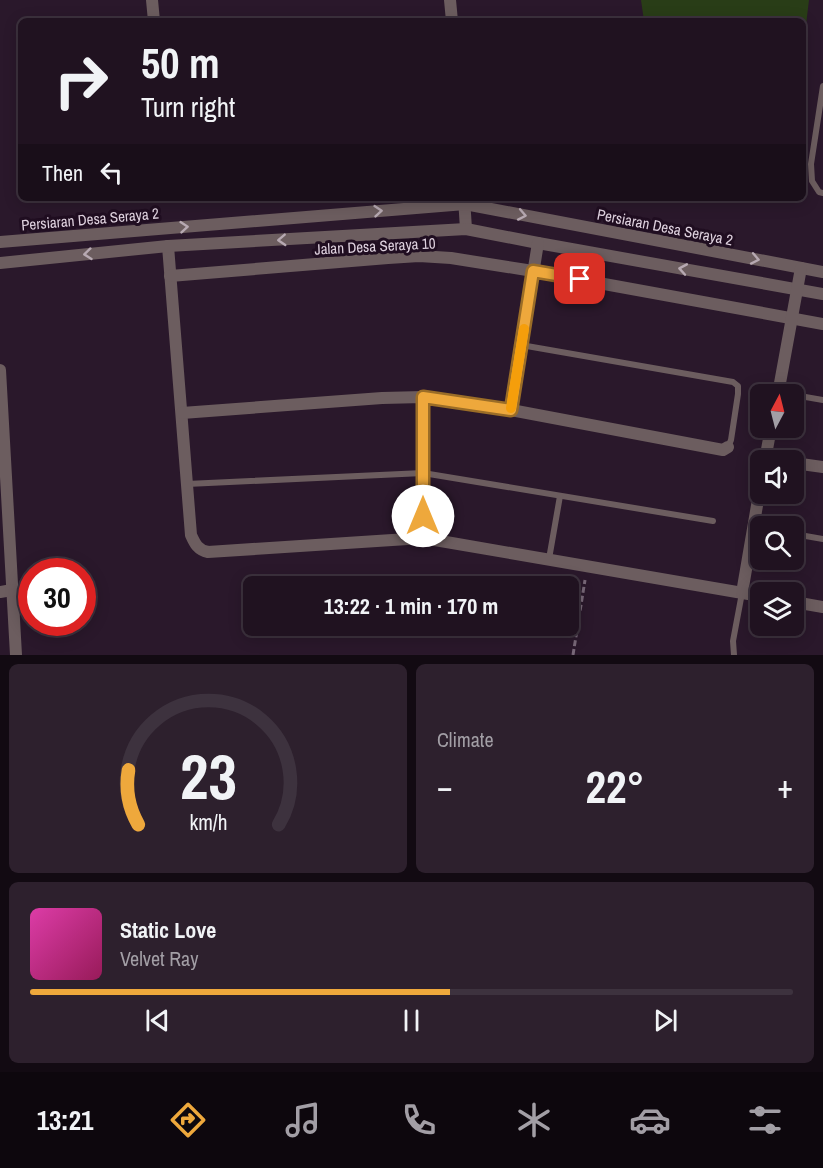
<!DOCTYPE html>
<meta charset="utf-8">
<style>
body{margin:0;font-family:"Archivo Narrow",sans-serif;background:#2d202d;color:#f1f3f6;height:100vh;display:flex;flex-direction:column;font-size:22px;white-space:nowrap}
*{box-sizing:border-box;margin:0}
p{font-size:20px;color:#a29ea5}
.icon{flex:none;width:33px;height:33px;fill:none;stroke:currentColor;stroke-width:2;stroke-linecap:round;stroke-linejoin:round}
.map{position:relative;height:655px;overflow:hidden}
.sheet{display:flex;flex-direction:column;gap:9px;padding:9px;background:#120a12;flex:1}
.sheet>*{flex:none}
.banner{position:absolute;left:18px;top:18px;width:788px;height:183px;border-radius:9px;box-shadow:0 3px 15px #0003,0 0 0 2px #3d323e;background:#201220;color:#f1f3f6;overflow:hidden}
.needle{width:39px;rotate:7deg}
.buttons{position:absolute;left:750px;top:384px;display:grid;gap:12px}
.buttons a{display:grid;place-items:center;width:54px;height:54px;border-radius:9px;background:#201220;box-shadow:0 3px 15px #0003,0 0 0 2px #3d323e;font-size:30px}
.speed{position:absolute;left:18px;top:558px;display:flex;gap:12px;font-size:30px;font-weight:700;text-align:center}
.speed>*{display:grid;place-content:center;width:78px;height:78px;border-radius:50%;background:#201220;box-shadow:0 3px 15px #0003,0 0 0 2px #3d323e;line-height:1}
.speed .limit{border:9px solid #d22;background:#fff;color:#111}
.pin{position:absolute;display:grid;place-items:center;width:51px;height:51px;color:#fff;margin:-26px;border-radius:12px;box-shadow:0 3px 9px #0006}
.me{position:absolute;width:66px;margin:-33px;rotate:0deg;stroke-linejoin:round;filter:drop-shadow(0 0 4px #0008)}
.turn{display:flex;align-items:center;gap:21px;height:126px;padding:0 24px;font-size:27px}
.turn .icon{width:78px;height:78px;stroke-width:2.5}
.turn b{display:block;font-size:42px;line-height:51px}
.then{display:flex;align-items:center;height:57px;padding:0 24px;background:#0003;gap:12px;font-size:22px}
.big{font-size:45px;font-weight:700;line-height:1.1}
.sheet .widget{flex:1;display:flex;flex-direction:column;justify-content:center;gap:9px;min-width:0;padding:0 21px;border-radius:9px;background:#2d202d}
.sheet .dial{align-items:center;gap:0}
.dial svg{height:156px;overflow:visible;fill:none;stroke:#3d323e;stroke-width:7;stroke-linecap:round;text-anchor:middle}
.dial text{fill:#f1f3f6;stroke:none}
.song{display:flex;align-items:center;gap:18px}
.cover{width:72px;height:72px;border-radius:9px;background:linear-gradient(135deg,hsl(320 70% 55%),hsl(330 70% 35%))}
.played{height:6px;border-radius:3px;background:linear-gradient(90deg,#eea83c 55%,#3d323e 55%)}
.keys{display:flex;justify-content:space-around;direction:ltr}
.heat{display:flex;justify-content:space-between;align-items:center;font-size:33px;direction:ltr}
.sheet .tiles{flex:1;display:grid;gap:9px;grid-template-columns:1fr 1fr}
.widget:last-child{grid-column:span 2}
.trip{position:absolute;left:243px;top:576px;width:336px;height:60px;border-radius:9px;background:#201220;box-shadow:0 3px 15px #0003,0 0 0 2px #3d323e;font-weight:700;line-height:60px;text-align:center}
.tabs{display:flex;height:96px;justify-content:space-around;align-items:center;background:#0d070d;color:#a29ea5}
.tabs .icon{width:42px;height:42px}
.tabs .current{color:#eea83c}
.tabs b{font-size:27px;color:#f1f3f6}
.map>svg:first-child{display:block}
.green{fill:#293d17}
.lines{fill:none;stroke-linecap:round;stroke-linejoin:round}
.path{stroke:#786878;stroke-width:3;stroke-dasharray:6 3;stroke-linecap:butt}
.lane{stroke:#6c5d5f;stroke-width:6}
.street{stroke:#6c5d5f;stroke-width:12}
.oneway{stroke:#b7a9b2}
.route-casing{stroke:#9b6d27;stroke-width:15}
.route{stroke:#eea83c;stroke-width:10}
.slow{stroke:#f59e0b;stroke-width:10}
.labels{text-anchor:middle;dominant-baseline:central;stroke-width:6;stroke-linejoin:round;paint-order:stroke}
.street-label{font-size:15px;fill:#dfd2df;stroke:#200e21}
</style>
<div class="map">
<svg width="823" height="655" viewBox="0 0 823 655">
<rect width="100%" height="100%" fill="#2a182b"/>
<path class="green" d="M641,0H809L803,50L802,21H644Z"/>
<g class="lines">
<path class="path" d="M573,655L585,580"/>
<g class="lane">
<path d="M823,86L811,164L812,181L819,192L823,193"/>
<path d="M521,345L733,382L738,386V394L731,440L728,447"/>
<path d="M794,395L823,400"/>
<path d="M187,484L423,473L713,521"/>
<path d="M794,534L823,539"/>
<path d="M549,559L560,496"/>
<path d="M734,655L733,641L742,593"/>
</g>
<g class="street">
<path d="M152,0L154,21"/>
<path d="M450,0L452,21"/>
<path d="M464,198L466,229"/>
<path d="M0,242L465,204L823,272"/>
<path d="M168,246L191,535C195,544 198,550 208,552L423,538L760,596"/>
<path d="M0,263L168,246L466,229L538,243L823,294"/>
<path d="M170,276L388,258L419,256L451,258L533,271L823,324"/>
<path d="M0,370L16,655"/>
<path d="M778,394L801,268"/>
<path d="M511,410L538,243"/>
<path d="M182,413L382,398L423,397L511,410L723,450L728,447"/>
<path d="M766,458L780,460"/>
<path d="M765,460L771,428"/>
<path d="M794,463L823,467"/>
<path d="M423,538V397"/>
<path d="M0,592L12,590"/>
<path d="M742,593L760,488"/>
<path d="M794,602L823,607"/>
</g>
</g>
<defs><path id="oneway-chevron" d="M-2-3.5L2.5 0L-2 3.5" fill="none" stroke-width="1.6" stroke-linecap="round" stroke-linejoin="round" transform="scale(1.5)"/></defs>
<g class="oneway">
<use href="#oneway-chevron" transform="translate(378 211) rotate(-5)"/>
<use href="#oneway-chevron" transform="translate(522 215) rotate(11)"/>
<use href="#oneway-chevron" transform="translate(184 227) rotate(-5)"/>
<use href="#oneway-chevron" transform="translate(282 240) rotate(177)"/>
<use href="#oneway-chevron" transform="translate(88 254) rotate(174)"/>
<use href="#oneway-chevron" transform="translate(755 259) rotate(11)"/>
<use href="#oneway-chevron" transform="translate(683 269) rotate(-170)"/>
</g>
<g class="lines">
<g class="route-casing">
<path id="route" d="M423,516V397L511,410L533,271L580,279"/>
</g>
<use href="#route" class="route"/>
<path class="slow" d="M511,408L524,329"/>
</g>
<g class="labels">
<g class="street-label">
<text transform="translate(90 219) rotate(-5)">Persiaran Desa Seraya 2</text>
<text transform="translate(665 227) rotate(11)">Persiaran Desa Seraya 2</text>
<text transform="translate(375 246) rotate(-3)">Jalan Desa Seraya 10</text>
</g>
</g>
</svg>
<div class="buttons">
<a><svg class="needle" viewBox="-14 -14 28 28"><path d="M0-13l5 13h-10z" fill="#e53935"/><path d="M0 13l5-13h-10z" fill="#a29ea5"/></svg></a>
<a><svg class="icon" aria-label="sound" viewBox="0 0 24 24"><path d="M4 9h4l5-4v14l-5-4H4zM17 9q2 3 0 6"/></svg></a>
<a><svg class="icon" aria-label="search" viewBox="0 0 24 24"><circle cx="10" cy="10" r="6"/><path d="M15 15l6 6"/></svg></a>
<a><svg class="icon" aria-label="layers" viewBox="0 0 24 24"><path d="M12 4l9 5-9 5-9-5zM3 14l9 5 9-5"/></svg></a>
</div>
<div class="speed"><div class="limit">30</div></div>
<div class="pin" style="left:580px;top:279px;background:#d93025"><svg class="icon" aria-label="arrive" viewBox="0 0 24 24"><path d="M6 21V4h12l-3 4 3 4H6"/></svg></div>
<svg class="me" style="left:423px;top:516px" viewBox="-20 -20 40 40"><circle r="19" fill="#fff"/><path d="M0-13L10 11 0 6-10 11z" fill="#eea83c"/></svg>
<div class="trip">13:22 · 1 min · 170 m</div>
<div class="banner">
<div class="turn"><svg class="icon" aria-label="right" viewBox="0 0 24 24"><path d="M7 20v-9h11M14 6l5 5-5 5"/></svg><div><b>50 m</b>Turn right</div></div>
<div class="then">Then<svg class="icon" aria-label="left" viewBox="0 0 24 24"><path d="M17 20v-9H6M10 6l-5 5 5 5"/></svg></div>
</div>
</div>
<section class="sheet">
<div class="tiles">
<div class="widget dial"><svg viewBox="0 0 100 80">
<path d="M14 69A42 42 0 1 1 86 69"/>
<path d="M14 69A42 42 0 0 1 9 41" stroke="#eea83c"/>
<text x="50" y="56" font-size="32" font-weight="700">23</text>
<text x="50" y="72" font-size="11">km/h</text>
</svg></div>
<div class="widget"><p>Climate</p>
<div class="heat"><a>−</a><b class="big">22°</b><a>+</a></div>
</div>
<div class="widget">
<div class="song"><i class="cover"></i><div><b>Static Love</b><p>Velvet Ray</p></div></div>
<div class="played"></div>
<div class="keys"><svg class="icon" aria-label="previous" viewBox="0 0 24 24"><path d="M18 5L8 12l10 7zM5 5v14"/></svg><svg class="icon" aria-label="pause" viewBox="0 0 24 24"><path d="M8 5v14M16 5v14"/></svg><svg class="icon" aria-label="next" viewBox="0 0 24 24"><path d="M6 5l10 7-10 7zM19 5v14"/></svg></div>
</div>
</div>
</section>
<nav class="tabs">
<b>13:21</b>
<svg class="icon current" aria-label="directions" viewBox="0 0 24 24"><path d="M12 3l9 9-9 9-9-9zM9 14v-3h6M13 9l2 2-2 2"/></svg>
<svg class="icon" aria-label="music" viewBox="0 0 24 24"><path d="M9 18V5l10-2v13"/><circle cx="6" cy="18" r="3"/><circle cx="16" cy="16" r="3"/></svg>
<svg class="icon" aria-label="phone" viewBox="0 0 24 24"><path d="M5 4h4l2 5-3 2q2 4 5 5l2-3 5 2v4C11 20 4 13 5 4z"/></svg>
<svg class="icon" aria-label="climate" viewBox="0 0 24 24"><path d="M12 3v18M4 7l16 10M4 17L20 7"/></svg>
<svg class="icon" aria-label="car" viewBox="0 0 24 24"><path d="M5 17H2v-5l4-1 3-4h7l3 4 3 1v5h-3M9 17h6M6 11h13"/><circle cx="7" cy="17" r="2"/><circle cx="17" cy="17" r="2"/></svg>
<svg class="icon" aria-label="filters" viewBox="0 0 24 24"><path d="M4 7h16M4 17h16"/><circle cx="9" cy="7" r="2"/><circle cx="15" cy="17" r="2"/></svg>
</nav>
